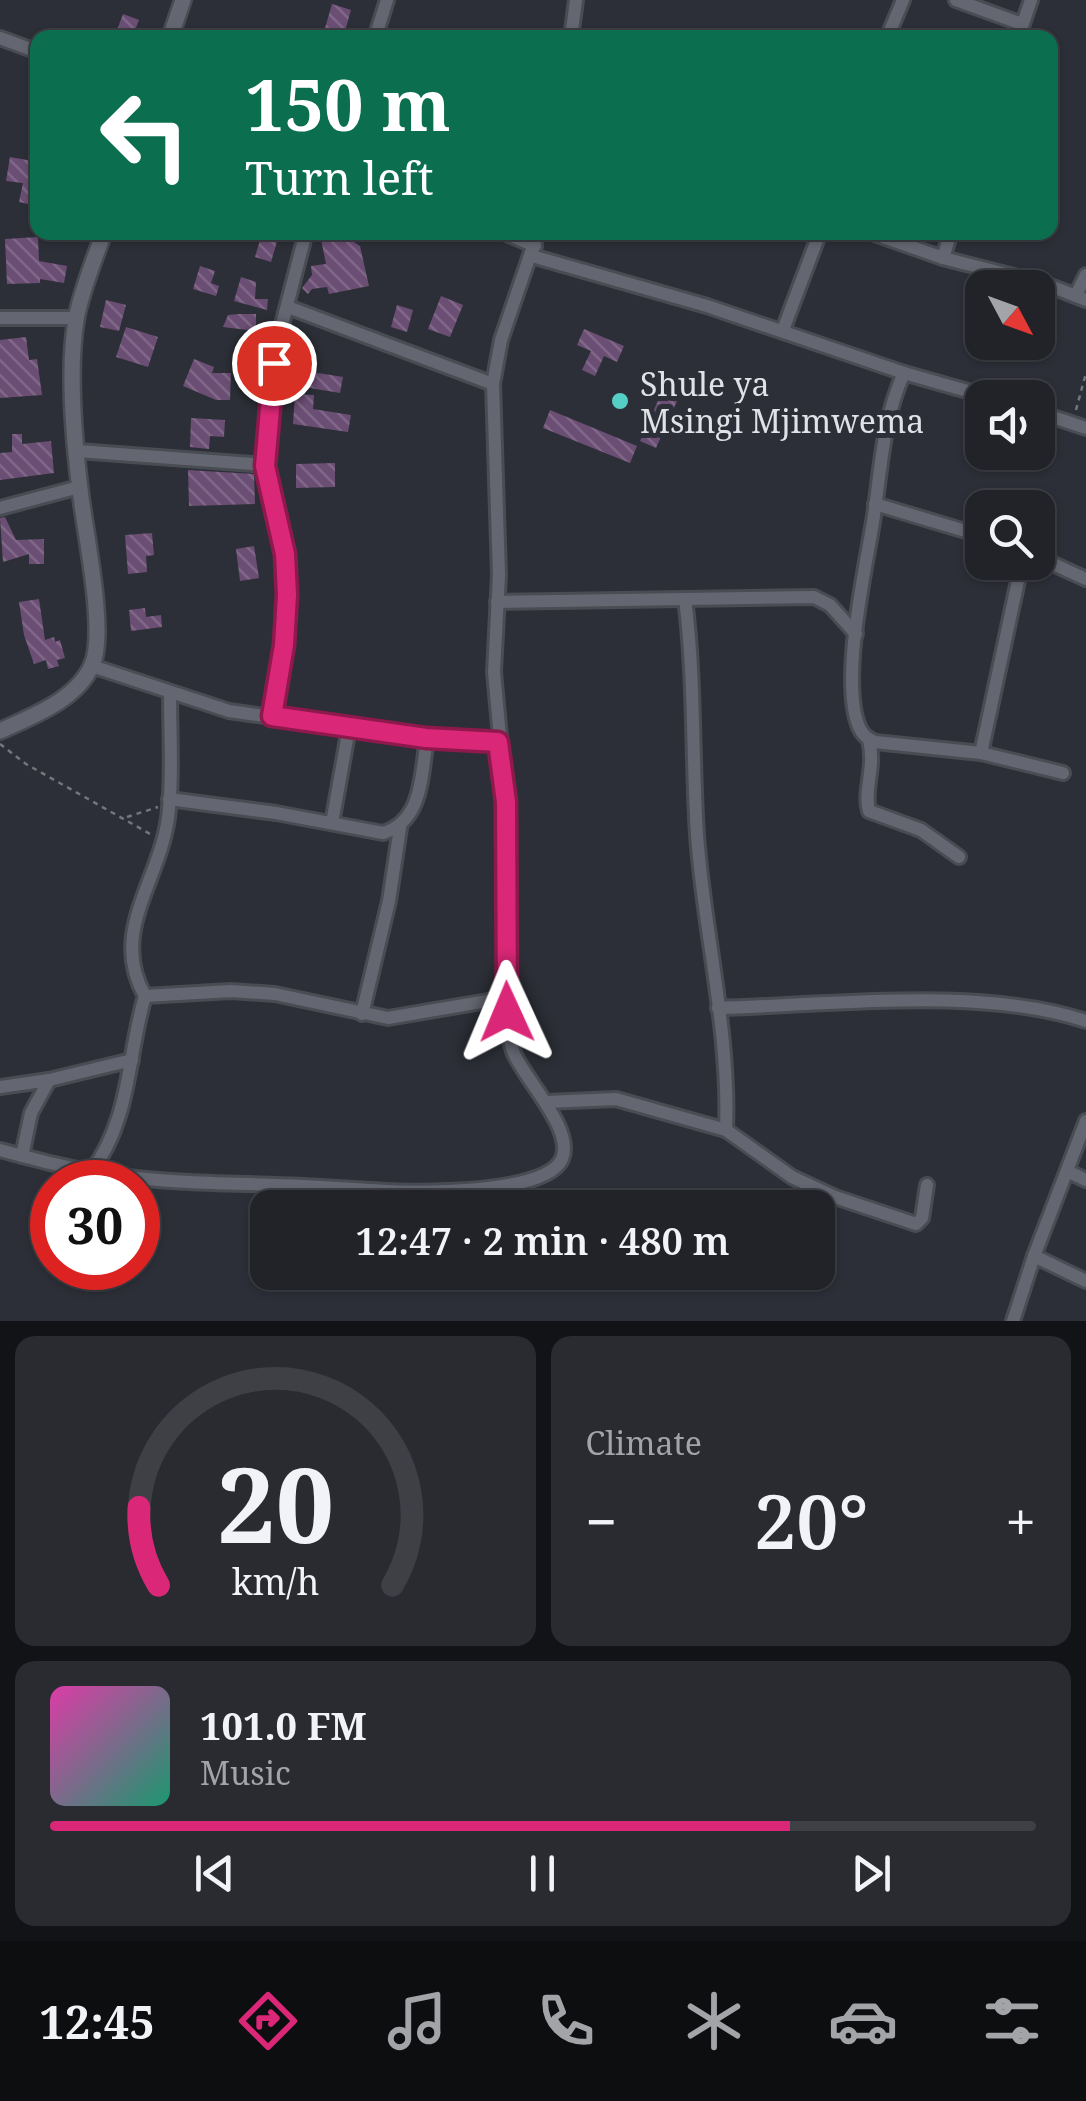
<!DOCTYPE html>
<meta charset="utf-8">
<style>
body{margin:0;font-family:"Noto Serif",serif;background:#292b31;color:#f1f3f6;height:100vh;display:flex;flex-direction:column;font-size:38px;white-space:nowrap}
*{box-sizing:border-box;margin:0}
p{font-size:32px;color:#a2a4a8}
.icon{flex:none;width:55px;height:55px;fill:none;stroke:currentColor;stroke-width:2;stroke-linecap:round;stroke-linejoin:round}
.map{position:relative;height:1321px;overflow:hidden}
.panel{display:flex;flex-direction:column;gap:15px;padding:15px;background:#121317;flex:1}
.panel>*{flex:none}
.guide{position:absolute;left:30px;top:30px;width:1028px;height:210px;border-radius:20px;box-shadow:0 2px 8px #0004,0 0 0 2px #3e4046;background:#0b6e4f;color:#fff;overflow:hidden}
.needle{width:65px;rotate:131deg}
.tools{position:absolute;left:965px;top:270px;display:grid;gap:20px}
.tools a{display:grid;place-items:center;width:90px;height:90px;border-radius:20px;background:#212329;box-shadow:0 2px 8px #0004,0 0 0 2px #3e4046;font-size:50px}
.speed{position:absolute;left:30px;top:1160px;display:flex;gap:20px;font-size:50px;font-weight:700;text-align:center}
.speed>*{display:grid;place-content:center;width:130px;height:130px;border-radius:50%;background:#212329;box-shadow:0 2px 8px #0004,0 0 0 2px #3e4046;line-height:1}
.speed .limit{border:15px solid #d22;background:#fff;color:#111}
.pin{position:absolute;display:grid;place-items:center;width:85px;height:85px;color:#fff;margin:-42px;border:5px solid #fff;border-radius:50%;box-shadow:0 2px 10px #0007}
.me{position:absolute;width:110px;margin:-55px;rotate:359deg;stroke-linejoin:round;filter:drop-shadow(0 0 8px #0008)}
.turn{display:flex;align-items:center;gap:35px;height:210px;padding:0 50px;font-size:45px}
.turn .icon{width:130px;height:130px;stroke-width:2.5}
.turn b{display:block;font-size:70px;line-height:85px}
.big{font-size:75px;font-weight:600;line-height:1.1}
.panel .widget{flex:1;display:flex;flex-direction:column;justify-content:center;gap:15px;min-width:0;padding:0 35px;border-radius:20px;background:#292b31}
.panel .dial{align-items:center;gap:0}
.dial svg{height:260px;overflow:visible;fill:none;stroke:#3e4046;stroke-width:7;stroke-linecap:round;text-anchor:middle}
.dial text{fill:#f1f3f6;stroke:none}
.song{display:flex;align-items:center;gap:30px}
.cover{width:120px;height:120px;border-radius:15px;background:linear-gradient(135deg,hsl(320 70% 55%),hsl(160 70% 35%))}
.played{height:10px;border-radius:5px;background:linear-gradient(90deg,#db2777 75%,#3e4046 75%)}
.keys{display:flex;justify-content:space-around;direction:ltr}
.heat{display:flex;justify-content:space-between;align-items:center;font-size:55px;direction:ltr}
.panel .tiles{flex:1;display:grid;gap:15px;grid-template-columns:1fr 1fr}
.widget:last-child{grid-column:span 2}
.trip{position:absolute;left:250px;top:1190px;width:585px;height:100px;border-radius:20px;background:#212329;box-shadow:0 2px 8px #0004,0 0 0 2px #3e4046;font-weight:600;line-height:100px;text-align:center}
.dock{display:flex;height:160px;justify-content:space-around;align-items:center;background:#0d0e10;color:#a2a4a8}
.dock .icon{width:70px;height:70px}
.dock .current{color:#db2777}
.dock b{font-size:45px;color:#f1f3f6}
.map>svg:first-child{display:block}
.building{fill:url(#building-back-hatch)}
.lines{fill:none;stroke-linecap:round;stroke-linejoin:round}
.minor-casing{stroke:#494c53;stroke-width:18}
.tertiary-casing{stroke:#494c53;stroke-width:20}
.path{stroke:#74767e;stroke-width:2.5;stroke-dasharray:5 5;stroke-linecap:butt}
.minor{stroke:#646771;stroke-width:12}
.tertiary{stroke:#646771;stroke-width:15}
.route-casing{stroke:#8e194d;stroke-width:25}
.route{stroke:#db2777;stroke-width:18}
.poi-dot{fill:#55cec6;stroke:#2c2f37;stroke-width:4}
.labels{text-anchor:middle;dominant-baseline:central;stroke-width:10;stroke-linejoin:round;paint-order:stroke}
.poi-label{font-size:32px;fill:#e0e2e8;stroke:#2c2f37;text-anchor:start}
</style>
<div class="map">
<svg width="1086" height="1321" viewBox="0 0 1086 1321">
<defs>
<pattern id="building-back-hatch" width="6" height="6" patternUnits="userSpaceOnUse" patternTransform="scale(2.5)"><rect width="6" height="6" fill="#6b4e74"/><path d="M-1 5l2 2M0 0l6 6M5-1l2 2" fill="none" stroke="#806788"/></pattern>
</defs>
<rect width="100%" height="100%" fill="#2c2f37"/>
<g class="building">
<path d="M332,4L351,10L343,38L323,35Z"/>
<path d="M123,14L139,20L132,38H114Z"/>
<path d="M10,157L38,162V206L19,202L23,183L6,181Z"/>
<path d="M262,233L278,238L271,262L255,257Z"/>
<path d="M343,235L360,246L369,286L329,294L327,287L312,289L308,294L302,288L312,275L311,266L326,264L321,239Z"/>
<path d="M38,237L39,261L67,266L64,283L40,279V283L7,284L5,239Z"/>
<path d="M200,266L215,271L211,283L219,286L216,296L193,289Z"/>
<path d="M241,277L256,282L255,299H268L267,310L234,301Z"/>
<path d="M441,296L463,305L450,337L428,329Z"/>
<path d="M106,300L126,305L119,331L100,327Z"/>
<path d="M397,305L413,310L407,332L391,327Z"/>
<path d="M239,314H256V331L223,327L228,315Z"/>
<path d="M126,327L158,337L148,367L116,357Z"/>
<path d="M584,329L624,346L617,362L604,356L595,376L582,370L591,351L577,345Z"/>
<path d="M26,337L29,360L37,359L42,395L0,398V340Z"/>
<path d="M194,359L214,367L212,373H231L230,400H216L183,386Z"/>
<path d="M312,372L343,377L340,393L310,388Z"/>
<path d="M295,394L314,395L313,409L351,415L348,432L293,424Z"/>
<path d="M661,394L677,401L656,448L640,441Z"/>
<path d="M550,410L637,446L630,463L543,428Z"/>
<path d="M191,418L225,420L224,437L210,436L209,449L190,447Z"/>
<path d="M12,434H22V444L51,441L54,473L0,480V453L12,452Z"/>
<path d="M335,463V487L296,488V464Z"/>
<path d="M188,470L254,474L255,504L189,506Z"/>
<path d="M5,517L16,540L44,539V564H29V554L3,562L0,518Z"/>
<path d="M152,533L154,555L146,556L147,572L128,574L125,535Z"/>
<path d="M254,546L259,578L240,581L236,549Z"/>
<path d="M39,599L45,640L54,637L55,642L60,640L65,658L57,660L59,666L48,669L46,660L34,664L24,635L19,602Z"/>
<path d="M145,608L146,617L161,615L162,627L131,631L129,610Z"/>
</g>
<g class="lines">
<g class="minor-casing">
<g id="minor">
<path d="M956,0L1022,24"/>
<path d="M0,38L38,52"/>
<path d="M375,38L387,0"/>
<path d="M571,38L576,0"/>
<path d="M887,38L903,0"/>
<path d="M1018,38L1031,0"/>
<path d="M502,232L535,246"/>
<path d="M869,232L943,258L1045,284L1086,300"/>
<path d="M532,256L707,306L904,373L992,398"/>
<path d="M943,258L951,232"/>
<path d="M1076,295L1086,275"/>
<path d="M288,307L493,384"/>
<path d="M0,318H76"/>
<path d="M783,330L820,232"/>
<path d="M904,373C882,421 881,471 873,522C865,571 840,681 859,727C862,735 868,739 875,742L981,753L1063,773"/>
<path d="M1038,412L1086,428"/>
<path d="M78,451L265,465"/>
<path d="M875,504L982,536"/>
<path d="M0,508L79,487"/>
<path d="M1038,557L1086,579"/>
<path d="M685,599C695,677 692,756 697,835C704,933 730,1031 726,1130"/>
<path d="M497,602L814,597L830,605L856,634"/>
<path d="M92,666L229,711L427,739L498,742"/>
<path d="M271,717L284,645L287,595L285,554L265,465L268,408L278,340L306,232"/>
<path d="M869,740C876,767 863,791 869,811L921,830L959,857"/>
<path d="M981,753L1022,562"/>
<path d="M169,799L276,813L383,833C423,821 421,775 427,739"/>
<path d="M332,823L349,728"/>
<path d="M145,996L231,991L275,994L388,1018L505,998"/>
<path d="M718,1008C831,1005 980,986 1086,1021"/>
<path d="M362,1014L389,901L400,828"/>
<path d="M0,1087L49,1080L132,1060"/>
<path d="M546,1102L616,1099L726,1130L792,1177L835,1197L916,1224L922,1218L927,1185"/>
<path d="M0,1150C37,1160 74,1170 112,1175C174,1184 239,1183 303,1186C350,1188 400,1194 448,1191C474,1190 550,1186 562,1159C575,1129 523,1078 513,1051C507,1034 508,1016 505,998L506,802L494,672L499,575L493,384L501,340L538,232"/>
<path d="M22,1156L31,1113L49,1080"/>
<path d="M1067,1171L1086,1180"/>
<path d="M91,1172C131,1119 127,1057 145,996C109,933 159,882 168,818C173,778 170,735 170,694"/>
<path d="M1034,1256L1086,1281"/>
<path d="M1013,1321L1034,1256L1086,1121"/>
</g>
</g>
<g class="tertiary-casing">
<g id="tertiary">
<path d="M170,38L183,0"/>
<path d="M0,731C32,716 77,700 92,665C107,632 84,528 80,489C74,441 68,368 76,320C81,291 94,261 104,232"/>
</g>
</g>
<g class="path">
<path d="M1076,410L1086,373"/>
<path d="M0,744L26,764L152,835"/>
<path d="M127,817L158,807"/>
</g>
<use href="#minor" class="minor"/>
<use href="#tertiary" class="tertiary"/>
</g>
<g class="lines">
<g class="route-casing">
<path id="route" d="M274,363L265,466L285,554L287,595L284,645L272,716L426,738L498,742L506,802L507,1012"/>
</g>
<use href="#route" class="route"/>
</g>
<circle class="poi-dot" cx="620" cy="401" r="10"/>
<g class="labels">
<g class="poi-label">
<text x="640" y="383">Shule ya<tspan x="640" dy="37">Msingi Mjimwema</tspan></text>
</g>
</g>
</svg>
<div class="tools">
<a><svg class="needle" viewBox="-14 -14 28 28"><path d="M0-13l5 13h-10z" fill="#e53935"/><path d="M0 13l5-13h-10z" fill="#a2a4a8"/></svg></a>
<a><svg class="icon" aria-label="sound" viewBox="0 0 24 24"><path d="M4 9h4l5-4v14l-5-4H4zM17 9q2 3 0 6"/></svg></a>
<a><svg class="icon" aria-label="search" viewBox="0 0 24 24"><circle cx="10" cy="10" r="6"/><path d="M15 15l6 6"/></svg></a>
</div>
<div class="speed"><div class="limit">30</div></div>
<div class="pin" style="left:274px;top:363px;background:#d93025"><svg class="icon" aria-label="arrive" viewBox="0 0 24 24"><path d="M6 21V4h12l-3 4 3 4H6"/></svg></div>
<svg class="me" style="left:507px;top:1012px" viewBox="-20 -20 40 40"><path d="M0-17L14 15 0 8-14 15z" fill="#db2777" stroke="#fff" stroke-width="4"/></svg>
<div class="trip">12:47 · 2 min · 480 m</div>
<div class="guide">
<div class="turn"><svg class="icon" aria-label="left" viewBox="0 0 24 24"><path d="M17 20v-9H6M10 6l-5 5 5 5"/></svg><div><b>150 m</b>Turn left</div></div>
</div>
</div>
<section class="panel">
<div class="tiles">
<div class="widget dial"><svg viewBox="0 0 100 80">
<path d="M14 69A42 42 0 1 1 86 69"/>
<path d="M14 69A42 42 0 0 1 8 45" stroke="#db2777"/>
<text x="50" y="56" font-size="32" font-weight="700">20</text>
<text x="50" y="72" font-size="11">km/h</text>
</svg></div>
<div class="widget"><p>Climate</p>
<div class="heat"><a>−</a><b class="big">20°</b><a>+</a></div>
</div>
<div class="widget">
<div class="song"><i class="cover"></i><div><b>101.0 FM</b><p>Music</p></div></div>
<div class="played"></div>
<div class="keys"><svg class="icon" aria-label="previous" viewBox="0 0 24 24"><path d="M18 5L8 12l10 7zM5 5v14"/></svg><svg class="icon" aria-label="pause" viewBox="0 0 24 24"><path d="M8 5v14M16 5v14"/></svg><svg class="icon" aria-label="next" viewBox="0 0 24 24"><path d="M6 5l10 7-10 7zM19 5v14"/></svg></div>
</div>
</div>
</section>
<nav class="dock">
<b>12:45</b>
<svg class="icon current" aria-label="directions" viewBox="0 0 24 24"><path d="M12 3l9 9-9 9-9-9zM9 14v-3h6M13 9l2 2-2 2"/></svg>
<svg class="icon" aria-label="music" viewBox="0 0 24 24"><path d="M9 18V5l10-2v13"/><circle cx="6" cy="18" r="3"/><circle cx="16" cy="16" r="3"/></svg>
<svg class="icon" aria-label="phone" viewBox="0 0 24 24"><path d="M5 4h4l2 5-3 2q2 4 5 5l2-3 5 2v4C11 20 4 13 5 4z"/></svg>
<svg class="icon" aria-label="climate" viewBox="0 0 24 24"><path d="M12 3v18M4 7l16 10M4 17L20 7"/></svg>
<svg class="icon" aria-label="car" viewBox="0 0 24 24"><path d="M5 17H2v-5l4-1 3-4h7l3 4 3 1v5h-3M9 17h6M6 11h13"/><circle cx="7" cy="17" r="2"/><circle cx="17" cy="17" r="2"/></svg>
<svg class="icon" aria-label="filters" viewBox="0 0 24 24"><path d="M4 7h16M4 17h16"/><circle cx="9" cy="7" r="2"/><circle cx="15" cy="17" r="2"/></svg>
</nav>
